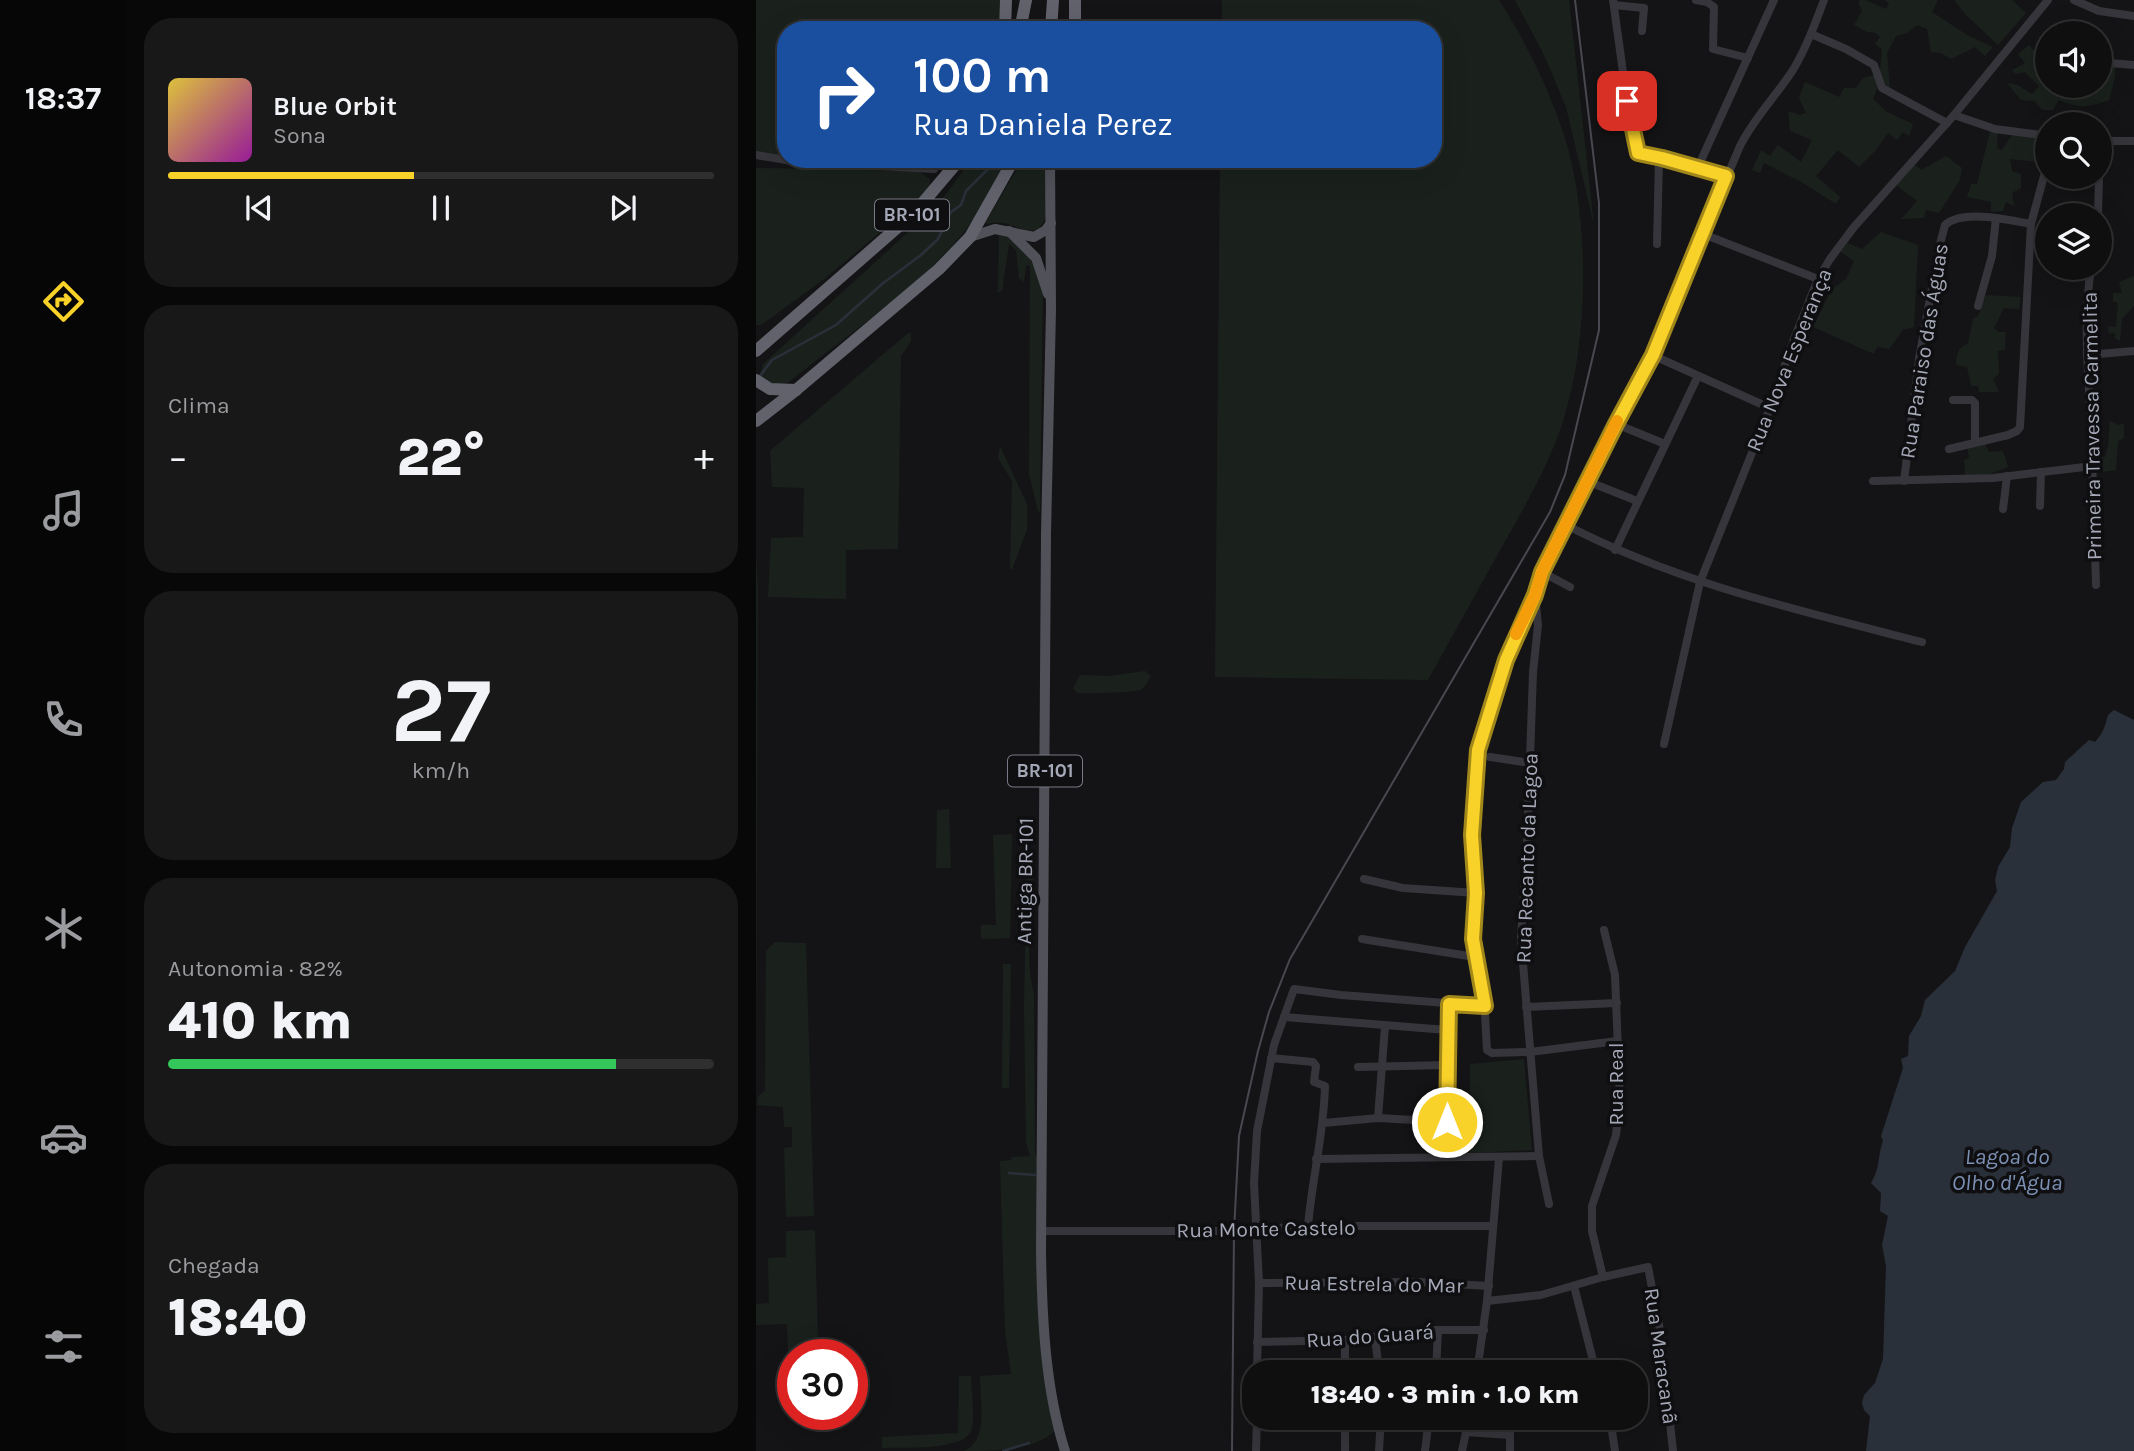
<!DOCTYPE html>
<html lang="pt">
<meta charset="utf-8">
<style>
body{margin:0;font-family:Karla,sans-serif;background:#181819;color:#f1f3f6;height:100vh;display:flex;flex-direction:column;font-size:26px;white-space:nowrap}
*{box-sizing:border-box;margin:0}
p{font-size:23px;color:#9b9c9f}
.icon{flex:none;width:38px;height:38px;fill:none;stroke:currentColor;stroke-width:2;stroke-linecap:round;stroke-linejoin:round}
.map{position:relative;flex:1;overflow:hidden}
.panel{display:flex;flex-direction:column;gap:18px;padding:18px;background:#080809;width:630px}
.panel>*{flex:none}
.guide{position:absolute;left:21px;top:21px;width:665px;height:147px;border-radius:28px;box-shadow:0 7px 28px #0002,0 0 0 2px #2f2f30;background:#1a4fa0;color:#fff;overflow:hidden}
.buttons{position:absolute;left:1279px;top:21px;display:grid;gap:14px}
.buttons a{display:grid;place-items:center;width:77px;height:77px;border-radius:50%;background:#0f0f10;box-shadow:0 7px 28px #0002,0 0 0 2px #2f2f30;font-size:35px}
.speed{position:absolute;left:21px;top:1339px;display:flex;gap:14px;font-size:35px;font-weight:700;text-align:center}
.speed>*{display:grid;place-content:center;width:91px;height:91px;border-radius:50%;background:#0f0f10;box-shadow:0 7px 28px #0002,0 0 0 2px #2f2f30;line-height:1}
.speed .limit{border:10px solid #d22;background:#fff;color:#111}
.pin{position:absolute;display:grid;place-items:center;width:60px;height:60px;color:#fff;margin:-30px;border-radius:14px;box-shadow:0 4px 10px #0006}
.me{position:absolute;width:77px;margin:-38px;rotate:0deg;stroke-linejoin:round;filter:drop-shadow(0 0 5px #0008)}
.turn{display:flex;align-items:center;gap:24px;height:147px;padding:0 21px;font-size:32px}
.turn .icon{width:91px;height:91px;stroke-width:2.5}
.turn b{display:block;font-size:49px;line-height:60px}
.big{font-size:52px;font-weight:800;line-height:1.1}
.panel .widget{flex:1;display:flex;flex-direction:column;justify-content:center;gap:10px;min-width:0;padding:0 24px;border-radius:28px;background:#181819}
.panel .dial{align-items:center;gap:0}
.dial b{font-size:91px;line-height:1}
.song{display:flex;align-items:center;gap:21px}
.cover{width:84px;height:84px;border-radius:10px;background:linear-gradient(135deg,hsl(50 70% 55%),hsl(300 70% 35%))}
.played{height:7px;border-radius:4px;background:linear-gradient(90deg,#f9d229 45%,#2f2f30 45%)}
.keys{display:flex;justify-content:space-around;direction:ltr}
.heat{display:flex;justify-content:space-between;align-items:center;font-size:38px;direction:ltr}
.charge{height:10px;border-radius:5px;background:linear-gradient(90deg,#34c759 82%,#2f2f30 0)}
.trip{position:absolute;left:486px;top:1360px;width:406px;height:70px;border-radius:28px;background:#0f0f10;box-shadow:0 7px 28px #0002,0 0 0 2px #2f2f30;font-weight:800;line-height:70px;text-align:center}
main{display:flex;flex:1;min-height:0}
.tab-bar{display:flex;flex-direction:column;width:126px;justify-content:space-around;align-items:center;background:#060606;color:#9b9c9f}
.tab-bar .icon{width:49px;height:49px}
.tab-bar .active{color:#f9d229}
.tab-bar b{font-size:32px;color:#f1f3f6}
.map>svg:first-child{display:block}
.green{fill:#1a211c}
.water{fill:#2a303a}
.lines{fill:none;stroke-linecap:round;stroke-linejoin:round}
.stream{stroke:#2a303a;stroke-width:2.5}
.minor{stroke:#35353b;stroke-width:8}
.major{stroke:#51515a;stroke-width:10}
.highway{stroke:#61626c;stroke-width:12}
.tram{stroke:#484950;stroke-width:2}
.route-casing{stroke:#a2881b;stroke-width:18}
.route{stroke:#f9d229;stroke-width:12}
.slow{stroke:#f59e0b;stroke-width:12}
.labels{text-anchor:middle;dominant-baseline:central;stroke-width:7;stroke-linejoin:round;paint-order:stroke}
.shield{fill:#0f0f11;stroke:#787a85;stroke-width:2}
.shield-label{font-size:19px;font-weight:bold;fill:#a5a8b7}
.street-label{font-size:21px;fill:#a5a8b7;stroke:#0f0f11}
.water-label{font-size:23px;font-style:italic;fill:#7b90b3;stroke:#0f0f11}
</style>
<main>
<nav class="tab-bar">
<b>18:37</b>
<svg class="icon active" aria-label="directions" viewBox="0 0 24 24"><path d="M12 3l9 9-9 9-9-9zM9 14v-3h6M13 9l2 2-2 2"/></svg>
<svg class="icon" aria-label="music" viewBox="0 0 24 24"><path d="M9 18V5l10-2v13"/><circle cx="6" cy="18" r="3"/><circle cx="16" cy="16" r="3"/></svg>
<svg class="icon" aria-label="phone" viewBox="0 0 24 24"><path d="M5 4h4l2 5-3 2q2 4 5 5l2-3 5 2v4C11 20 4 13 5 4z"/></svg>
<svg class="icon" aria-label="climate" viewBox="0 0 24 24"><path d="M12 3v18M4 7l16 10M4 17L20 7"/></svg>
<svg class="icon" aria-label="car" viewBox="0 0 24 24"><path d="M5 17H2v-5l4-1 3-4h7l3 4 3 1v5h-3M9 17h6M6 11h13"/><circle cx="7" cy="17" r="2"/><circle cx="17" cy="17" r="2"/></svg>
<svg class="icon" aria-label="filters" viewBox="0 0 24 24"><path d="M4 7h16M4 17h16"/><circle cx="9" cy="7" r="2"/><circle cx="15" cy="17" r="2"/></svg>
</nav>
<section class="panel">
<div class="widget">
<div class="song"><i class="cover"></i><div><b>Blue Orbit</b><p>Sona</p></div></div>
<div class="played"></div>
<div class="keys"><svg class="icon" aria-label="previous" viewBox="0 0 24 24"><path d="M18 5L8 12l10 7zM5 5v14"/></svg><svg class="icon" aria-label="pause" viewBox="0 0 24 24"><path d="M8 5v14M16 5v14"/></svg><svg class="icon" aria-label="next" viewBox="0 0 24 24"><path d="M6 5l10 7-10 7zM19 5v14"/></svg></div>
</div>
<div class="widget"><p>Clima</p>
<div class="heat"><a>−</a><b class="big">22°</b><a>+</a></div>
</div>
<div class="widget dial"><b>27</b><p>km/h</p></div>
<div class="widget"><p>Autonomia · 82%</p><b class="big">410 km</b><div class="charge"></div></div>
<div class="widget"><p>Chegada</p><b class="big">18:40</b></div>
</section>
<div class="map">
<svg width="1378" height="1451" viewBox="0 0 1378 1451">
<rect width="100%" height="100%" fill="#141416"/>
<g class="green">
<path d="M0,0H244V30H30V157L0,153Z"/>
<path d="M466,0H743C770,42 794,91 809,138C834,221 833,339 807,421C793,465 769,506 747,545C722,590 697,635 672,680L459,677L464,159H677V30H466Z"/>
<path d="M759,0H813L838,225L810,107L789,57Z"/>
<path d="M1104,0H1110L1130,9L1133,4L1129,0H1182L1176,12L1211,35L1237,47L1229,56L1219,47L1195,59L1185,53L1175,52L1171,29L1161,25L1151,33L1140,36L1131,53L1134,88L1129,86L1124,71L1126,49L1119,44L1124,37L1120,33L1111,32L1098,25L1106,11L1102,2Z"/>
<path d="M1198,0H1256L1270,13L1242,45L1210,15Z"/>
<path d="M1344,35C1365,59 1361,71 1353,100C1334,107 1322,109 1303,100L1297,110H1286L1279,101L1265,100L1251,83L1262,85L1276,94L1283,86L1269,72L1259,74L1256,70L1269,63L1262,54L1273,45L1281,54L1291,47L1292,86H1344Z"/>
<path d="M1118,75L1122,87L1117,99L1131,112L1157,124L1153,136L1147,132L1141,140L1132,133L1120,150L1103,167L1082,150L1060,176L1084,197L1080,204L1047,183L1008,163L1004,173L996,170L1005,150L1014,156L1022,145L1045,162L1056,140L1034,131L1032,111L1044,115L1050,113L1043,98L1049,82L1083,97L1088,88H1100L1107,78Z"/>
<path d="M1234,131L1242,132L1241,148L1246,150L1256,135L1288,140L1283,162L1254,159L1256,171L1265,174V188L1256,193L1258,206L1250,202L1247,211L1235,212V202L1211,197L1215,184H1221Z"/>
<path d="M1190,156L1206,168L1204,180L1183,213L1170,210L1168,218L1145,219L1161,201L1140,185L1158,164L1165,170Z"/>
<path d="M216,159H254C245,175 237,191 227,206C179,279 100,327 33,382L22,386L7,379L4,374L7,364L181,206Z"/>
<path d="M267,159H291V214C282,238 273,231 254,225C247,222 239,222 231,224L229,223Z"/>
<path d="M0,168L162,171L174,179L173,187L153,208L67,280L5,325H0Z"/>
<path d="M1125,232L1162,245L1158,327L1147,330L1133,349L1121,347L1118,354L1057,327L1076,289L1090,279L1098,261L1085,252L1091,243L1106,249Z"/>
<path d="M243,233C269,240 280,268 287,291L284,512L282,511L273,474L274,266L270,265L268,282L263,278L260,250L253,244L246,291L240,293L242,290Z"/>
<path d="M1378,276V306L1366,319L1364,341L1359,338V333H1353L1352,326L1360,327L1362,303L1357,301V293H1366L1363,282Z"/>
<path d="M1230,295L1265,297L1263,309L1248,308L1238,328L1242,332H1250L1249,350L1242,351L1243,374L1237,379L1243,392H1223L1222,386H1215L1211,367L1200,365C1201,355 1201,347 1212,344L1217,319L1222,316Z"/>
<path d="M152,333H155V341L145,356L142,549L90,550V599L12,597L15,538L47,537L48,488L16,487L14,451Z"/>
<path d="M1354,421L1363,425L1368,423V438L1362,441L1360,470L1339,473L1338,459L1349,457L1352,446Z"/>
<path d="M1228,442L1233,452L1247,451L1252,467L1234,474L1209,475L1208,460L1213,458L1211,446Z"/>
<path d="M244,446L271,504V530L256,569H254L256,481L242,458Z"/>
<path d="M0,552L2,588L0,1079Z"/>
<path d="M389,671L395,676C393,680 389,687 385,690C380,692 330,694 322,693L317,688L324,675L353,676Z"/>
<path d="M193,809L195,868H180L181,810Z"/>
<path d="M256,834L254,938L225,939V925H240L237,835Z"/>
<path d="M271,861L278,862C278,898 267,960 278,993L279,1152L280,1156H286L284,1293L303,1426C284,1451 240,1451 208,1451C233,1440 224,1400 224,1376L255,1374L249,1331L244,1161L255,1160L256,1157L274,1156L270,1142L268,1005Z"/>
<path d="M19,942L50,943L58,1216L30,1217L28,1148L36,1147V1127H28L27,1107L1,1105L2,1096L9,1091L10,951Z"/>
<path d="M247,964H255L253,1088H246Z"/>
<path d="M768,1059L776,1150L714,1153V1064Z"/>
<path d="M59,1230L62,1345L56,1346L57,1352L32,1353L31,1324L0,1325V1304L13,1303L12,1258L30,1257V1231Z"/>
<path d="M203,1376H215C215,1392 220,1416 215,1431C207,1451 146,1447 126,1448V1437L202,1433Z"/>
</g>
<path class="water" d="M1358,710L1378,720V1451H1110L1114,1416L1108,1410L1106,1403L1108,1395L1119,1383L1127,1359L1130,1266L1126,1245L1132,1216L1124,1211L1125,1193L1115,1183C1125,1166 1121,1158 1127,1141L1125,1136L1147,1068L1145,1059L1152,1056L1153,1036L1165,1016L1169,1000L1199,971L1209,947L1241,891L1239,880L1242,867L1254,847L1256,828L1265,802L1287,782L1300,780L1308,769L1309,762L1333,740L1339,742C1347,733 1349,727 1352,715Z"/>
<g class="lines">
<g class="stream">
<path d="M4,376L16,360L80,325L126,284L165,255L182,239L195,212L205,205L210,191L233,168L235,159"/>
<path d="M253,1173L279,1175"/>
<path d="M247,1451L273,1443"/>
</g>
<g class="minor">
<path d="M857,0L871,101L882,153L970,176"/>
<path d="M940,0L951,2L958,7L957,49L992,58"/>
<path d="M1318,0L1343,11L1378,16"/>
<path d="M858,5L888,8L886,31"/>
<path d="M1055,34L1090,49L1118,65L1126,88L1191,123"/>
<path d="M1354,63L1378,65"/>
<path d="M1198,115L1239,129L1292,136"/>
<path d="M1344,141H1378"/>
<path d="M0,155L36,161L178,169"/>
<path d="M1344,159L1345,141"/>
<path d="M942,167L1018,0"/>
<path d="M1342,215L1343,177"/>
<path d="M947,234L1062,279"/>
<path d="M901,244L903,157"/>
<path d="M1275,244L1292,242"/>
<path d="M1335,268C1327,320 1332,371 1335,423C1337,477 1338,531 1340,585"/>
<path d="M1222,306L1236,256L1240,218"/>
<path d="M896,355L1014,408"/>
<path d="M1331,355L1378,351"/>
<path d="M1197,400H1216L1219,403V442"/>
<path d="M860,424L909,444"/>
<path d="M1193,449L1252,435L1261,431L1264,427L1275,224L1292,161"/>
<path d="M831,481L881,501"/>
<path d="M1117,481L1237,478L1337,466"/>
<path d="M1148,481L1163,359L1184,244L1189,225C1207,209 1253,220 1275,224"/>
<path d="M1284,506L1285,472"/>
<path d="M1247,509L1251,476"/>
<path d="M810,525C924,584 1042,610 1166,642"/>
<path d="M859,550L942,376"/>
<path d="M786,572L814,587"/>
<path d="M779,595L782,625L777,672L771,847L765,939L783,1156L793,1204"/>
<path d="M908,744L944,582L1014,408L1038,339L1062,279L1074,259L1098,227L1198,115L1292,0"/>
<path d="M734,757L774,763"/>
<path d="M608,879L647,888L720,893"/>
<path d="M606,939L719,957"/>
<path d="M770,1007L861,1003"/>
<path d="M528,1017L691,1030"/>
<path d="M861,1041L774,1052L736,1053L731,1050L728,997L717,939L720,893L716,835L722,750L750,660L779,595L786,572L860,424L896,355L984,146C998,118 1020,96 1037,70C1050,48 1059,24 1068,0"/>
<path d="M515,1058L557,1062L560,1066L558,1082L569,1086C568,1133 556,1179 552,1226"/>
<path d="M602,1067L691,1065"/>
<path d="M622,1118L629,1026"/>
<path d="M691,1122L693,1004"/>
<path d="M568,1123L622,1118L713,1123"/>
<path d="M560,1159L783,1156"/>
<path d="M285,1231H478L552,1226H736"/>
<path d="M847,1277L836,1231V1206L860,1135L864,1100L859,975L848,930"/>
<path d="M503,1283L663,1282L733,1286"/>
<path d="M818,1286L840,1372"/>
<path d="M731,1301L785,1295L847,1277L892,1267L904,1330L917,1451"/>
<path d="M619,1337L623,1372"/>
<path d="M589,1340V1372"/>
<path d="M501,1342L589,1340L682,1330H728"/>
<path d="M722,1365L749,1366L752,1372"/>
<path d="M501,1372L503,1283L498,1183L501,1131L518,1045L538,989L585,995L729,1006"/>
<path d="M680,1372L682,1330"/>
<path d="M721,1372L731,1301L743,1158"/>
<path d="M633,1418L672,1426"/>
<path d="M754,1418V1451"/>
<path d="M854,1418L859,1451"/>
<path d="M710,1432L754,1435"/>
<path d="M500,1451L501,1418"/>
<path d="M589,1451V1418"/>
<path d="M623,1451L625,1418"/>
<path d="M669,1451L673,1418"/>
<path d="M706,1451L713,1418"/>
</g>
<g class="major">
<path d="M294,159L295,310L290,534L285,1251C286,1317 289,1388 309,1451"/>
<path d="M253,231L280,258L292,294"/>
<path d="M214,237L239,229L278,237L290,230L295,223"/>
</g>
<g class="highway">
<path d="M249,30L250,0"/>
<path d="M264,30L270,0"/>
<path d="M295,30L297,0"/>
<path d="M319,30V0"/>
<path d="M0,351L159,212L204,159"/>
<path d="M0,380L14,389L40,390"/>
<path d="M0,421L40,390L183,269L214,237L258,159"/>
</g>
<path class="tram" d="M476,1451L478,1231L483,1136L502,1051L513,1012L534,959L794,512L809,475L843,330V203L819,0"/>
</g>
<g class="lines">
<g class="route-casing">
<path id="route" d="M691,1122L693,1004L729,1006L717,939L720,893L716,835L722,750L750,660L779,595L786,572L860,424L897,355L970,176L906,158L882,153L871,101"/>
</g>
<use href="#route" class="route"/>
<path class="slow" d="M760,634L779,595L786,572L861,421"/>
</g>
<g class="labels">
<g class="shield">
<rect x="119" y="199.5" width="74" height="31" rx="5"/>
<rect x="252" y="755.5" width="74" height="31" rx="5"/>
</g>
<g class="shield-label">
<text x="156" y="215">BR-101</text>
<text x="289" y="771">BR-101</text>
</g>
<g class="street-label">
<text transform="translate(1168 351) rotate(-81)">Rua Paraiso das Águas</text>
<text transform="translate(1033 360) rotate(-68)">Rua Nova Esperança</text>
<text transform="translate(1336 426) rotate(-91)">Primeira Travessa Carmelita</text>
<text transform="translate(771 858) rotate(-88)">Rua Recanto da Lagoa</text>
<text transform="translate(269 881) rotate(-89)">Antiga BR-101</text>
<text transform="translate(860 1084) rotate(-90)">Rua Real</text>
<text transform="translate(510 1229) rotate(-1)">Rua Monte Castelo</text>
<text transform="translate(618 1284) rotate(1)">Rua Estrela do Mar</text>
<text transform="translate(614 1336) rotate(-4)">Rua do Guará</text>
<text transform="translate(905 1356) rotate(82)">Rua Maracanã</text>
</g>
<g class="water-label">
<text x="1251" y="1156">Lagoa do<tspan x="1251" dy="26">Olho d'Água</tspan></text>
</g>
</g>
</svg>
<div class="buttons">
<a><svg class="icon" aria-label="sound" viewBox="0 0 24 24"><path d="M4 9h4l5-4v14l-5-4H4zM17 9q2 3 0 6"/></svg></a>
<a><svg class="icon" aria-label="search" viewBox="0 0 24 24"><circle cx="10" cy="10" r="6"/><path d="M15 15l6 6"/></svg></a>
<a><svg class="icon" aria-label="layers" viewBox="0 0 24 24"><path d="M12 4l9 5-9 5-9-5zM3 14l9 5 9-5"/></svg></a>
</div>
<div class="speed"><div class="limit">30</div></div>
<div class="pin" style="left:871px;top:101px;background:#d93025"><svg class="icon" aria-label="arrive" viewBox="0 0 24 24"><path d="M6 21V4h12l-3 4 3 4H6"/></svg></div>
<svg class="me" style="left:691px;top:1122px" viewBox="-20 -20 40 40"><circle r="17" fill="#f9d229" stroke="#fff" stroke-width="3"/><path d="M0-11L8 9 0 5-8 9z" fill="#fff"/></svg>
<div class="trip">18:40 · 3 min · 1.0 km</div>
<div class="guide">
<div class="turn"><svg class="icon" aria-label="right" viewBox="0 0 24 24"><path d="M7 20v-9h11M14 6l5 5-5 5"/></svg><div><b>100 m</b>Rua Daniela Perez</div></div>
</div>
</div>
</main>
